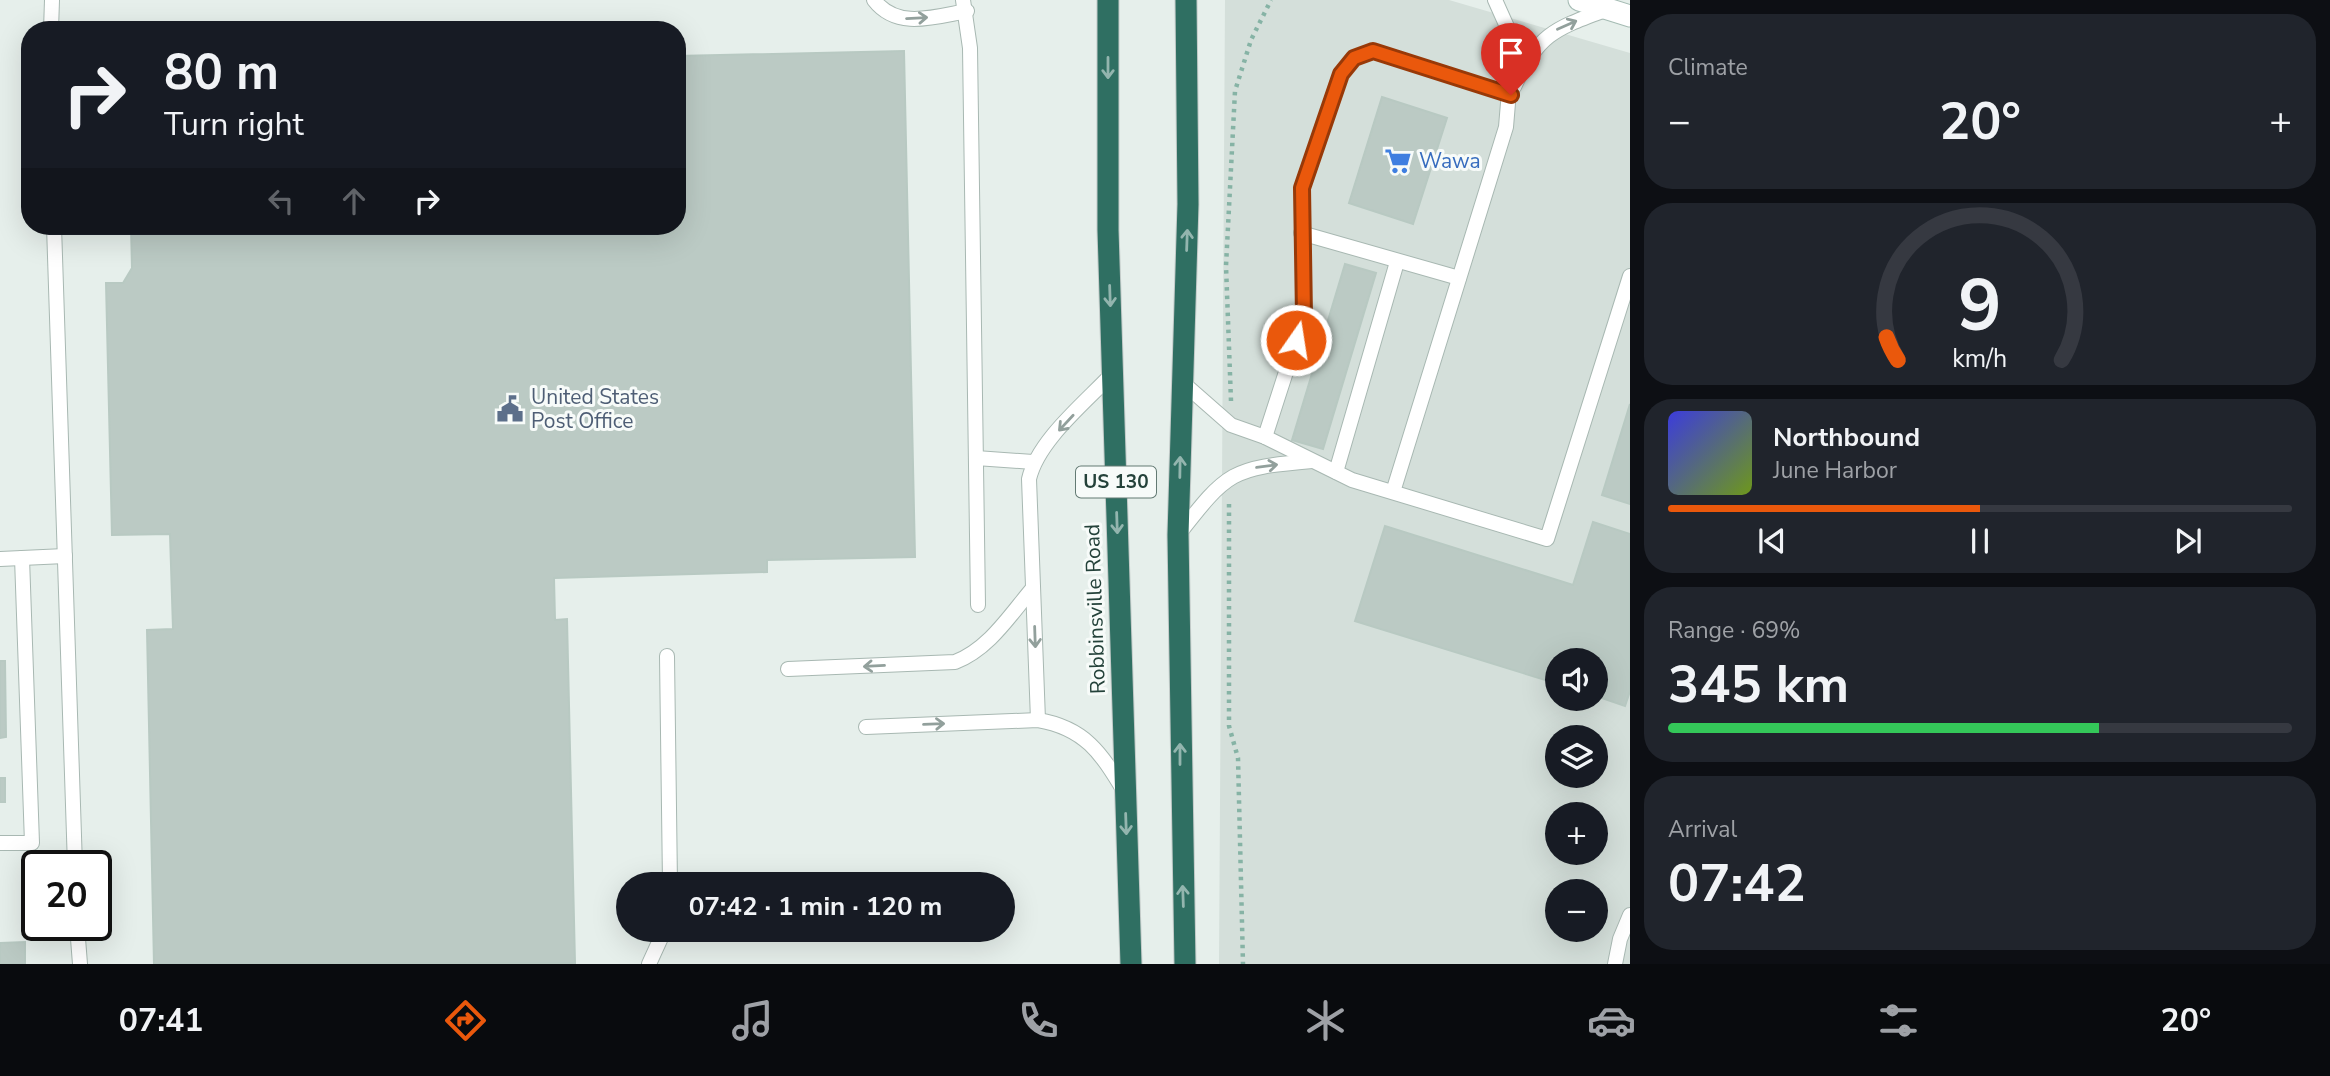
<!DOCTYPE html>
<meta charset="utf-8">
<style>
body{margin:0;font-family:"Nunito Sans",sans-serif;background:#20242c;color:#f1f3f6;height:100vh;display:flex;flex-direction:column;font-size:26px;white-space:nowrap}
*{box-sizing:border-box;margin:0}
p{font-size:23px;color:#9ea1a6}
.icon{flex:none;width:38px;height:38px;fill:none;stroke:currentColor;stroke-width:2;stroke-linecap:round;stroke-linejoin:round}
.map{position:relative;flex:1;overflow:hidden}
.sheet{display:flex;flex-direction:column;gap:14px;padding:14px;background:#0d0f14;width:700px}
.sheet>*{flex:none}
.banner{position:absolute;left:21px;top:21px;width:665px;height:214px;border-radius:28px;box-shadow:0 7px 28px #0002;background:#171b24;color:#f1f3f6;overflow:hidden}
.buttons{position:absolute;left:1545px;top:648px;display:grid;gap:14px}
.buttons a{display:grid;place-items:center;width:63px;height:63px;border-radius:50%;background:#171b24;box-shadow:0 7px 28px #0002;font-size:35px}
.speed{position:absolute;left:21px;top:850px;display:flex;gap:14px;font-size:35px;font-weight:700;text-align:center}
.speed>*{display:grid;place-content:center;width:91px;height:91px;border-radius:50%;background:#171b24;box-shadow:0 7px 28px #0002;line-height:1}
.speed .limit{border:4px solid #111;border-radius:10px;background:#fff;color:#111}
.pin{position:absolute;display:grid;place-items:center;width:60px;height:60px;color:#fff;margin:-72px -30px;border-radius:50% 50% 50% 0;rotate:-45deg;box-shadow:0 0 7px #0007}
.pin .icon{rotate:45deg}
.me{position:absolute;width:77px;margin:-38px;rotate:13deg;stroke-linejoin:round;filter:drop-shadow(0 0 5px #0008)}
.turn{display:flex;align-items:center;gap:24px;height:147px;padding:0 28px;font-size:32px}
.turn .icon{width:91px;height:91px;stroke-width:2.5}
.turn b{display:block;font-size:49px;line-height:60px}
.lanes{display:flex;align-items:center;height:66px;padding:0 28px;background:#0003;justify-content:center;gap:35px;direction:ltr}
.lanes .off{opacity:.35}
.big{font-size:52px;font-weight:700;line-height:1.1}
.sheet .widget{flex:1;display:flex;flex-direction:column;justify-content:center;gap:10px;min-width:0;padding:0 24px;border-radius:28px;background:#20242c}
.sheet .dial{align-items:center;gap:0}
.dial svg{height:182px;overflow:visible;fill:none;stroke:#363941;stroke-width:7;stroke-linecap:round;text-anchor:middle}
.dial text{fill:#f1f3f6;stroke:none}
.song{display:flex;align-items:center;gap:21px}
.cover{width:84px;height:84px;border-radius:10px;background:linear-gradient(135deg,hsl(240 70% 55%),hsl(80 70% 35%))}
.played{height:7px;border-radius:4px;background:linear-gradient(90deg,#ea580c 50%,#363941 50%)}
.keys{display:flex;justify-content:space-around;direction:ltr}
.heat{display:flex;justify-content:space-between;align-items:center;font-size:38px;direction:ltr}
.charge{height:10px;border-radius:5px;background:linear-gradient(90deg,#34c759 69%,#363941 0)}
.trip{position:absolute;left:616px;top:872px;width:399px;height:70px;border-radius:35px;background:#171b24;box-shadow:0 7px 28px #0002;font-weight:700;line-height:70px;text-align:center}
.dock{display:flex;height:112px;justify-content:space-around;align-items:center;background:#090b0e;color:#9ea1a6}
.dock .icon{width:49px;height:49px}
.dock .on{color:#ea580c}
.dock b{font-size:32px;color:#f1f3f6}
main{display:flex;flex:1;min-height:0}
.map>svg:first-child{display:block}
.built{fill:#d4dfda;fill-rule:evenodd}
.building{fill:#bbcac4;stroke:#b8c9c2;stroke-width:2}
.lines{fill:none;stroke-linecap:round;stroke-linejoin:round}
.lane-casing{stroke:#a8b8b2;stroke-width:16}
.secondary-casing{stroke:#a4bbb3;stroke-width:23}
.highway-casing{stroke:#c2cac8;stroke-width:23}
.path{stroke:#86b3a5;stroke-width:4.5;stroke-dasharray:3.5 5;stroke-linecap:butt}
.lane{stroke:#fff;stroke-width:14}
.secondary{stroke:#fff;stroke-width:21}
.highway{stroke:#2f6f62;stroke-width:21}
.oneway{stroke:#92a09c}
.oneway2{stroke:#93b5ae}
.route-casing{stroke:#983908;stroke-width:18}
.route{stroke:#ea580c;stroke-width:12}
.labels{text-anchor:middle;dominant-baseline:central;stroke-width:6;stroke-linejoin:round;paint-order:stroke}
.shield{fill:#f7fbf9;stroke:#637a73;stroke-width:2}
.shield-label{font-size:19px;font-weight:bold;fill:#24423a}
.shop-label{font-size:21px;fill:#366cbe;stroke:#f7fbf9;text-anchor:start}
.service-label{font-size:21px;fill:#4e5e75;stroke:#f7fbf9;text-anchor:start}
.street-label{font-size:21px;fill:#24423a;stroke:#f7fbf9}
</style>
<main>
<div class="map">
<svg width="1630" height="964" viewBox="0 0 1630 964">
<rect width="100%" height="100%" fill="#e6efeb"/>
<path class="built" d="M1225,0H1449L1630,53V964H1219ZM1558,660H1596V698H1558ZM1558,737H1596V775H1558ZM1558,814H1596V852H1558ZM1558,891H1596V929H1558Z"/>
<g class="building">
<path d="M904,51L915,557L767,560V572L554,578L555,620L567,619L575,963L154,964L147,630L173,629L170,534L112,535L106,283H123L132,268L131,226H677V56Z"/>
<path d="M1382,97L1447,118L1413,224L1349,203Z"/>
<path d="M1345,264L1376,273L1323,449L1292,440Z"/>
<path d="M1630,404V504L1602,495Z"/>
<path d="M1593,522L1630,534V691L1625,706L1596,696V660H1558V684L1355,621L1385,526L1573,585Z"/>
<path d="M0,661H5L6,737L0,738Z"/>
<rect x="0" y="778" width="5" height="24"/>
<path d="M25,942V964H0V943Z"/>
</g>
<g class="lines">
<g class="lane-casing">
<g id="lane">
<path d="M874,0C897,30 934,17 967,11"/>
<path d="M963,0L970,48L978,605"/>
<path d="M51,30L52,0"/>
<path d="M1514,87C1539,33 1554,29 1608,9"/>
<path d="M54,226L75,866"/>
<path d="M1301,233L1459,278"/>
<path d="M1182,382L1231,425L1265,437L1352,480L1547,539L1630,276"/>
<path d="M1265,437L1304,316L1302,188L1341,74L1354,58L1373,51L1511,95"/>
<path d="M976,458L1033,462"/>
<path d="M1336,472L1397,262"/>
<path d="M1393,492L1506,127L1512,55L1508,29L1495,0"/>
<path d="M1178,535C1228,471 1231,468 1312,461"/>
<path d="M0,559L65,556"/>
<path d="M667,656L670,884"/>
<path d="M788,669L955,662C989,649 1010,615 1033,588"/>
<path d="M1038,720L1029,479C1038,440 1086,402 1113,373"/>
<path d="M866,727L1038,720C1085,728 1101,753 1124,791"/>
<path d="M0,843H32L22,558"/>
<path d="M77,926L80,964"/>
<path d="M649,964L665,929"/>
<path d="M1615,964L1620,939L1630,915"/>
</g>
</g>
<g class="secondary-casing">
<path id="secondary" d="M1579,0L1630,16"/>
</g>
<g class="highway-casing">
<g id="highway">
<path d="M1108,0V230L1131,964"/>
<path d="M1185,964L1178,535L1188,204L1186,0"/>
</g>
</g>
<g class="path">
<path d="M1231,401L1226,266L1235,91L1251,40L1271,0"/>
<path d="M1229,504V726L1238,758L1243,964"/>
</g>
<use href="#lane" class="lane"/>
<use href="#secondary" class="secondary"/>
<use href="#highway" class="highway"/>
</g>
<defs><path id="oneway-shaft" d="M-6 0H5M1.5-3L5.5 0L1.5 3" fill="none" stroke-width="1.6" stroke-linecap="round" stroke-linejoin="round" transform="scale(1.75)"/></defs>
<g class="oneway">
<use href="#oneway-shaft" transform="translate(917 18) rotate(-3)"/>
<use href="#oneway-shaft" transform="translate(1567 25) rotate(-24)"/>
<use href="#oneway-shaft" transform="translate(1066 423) rotate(133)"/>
<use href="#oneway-shaft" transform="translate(1267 466) rotate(-8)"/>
<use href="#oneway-shaft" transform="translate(1035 637) rotate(88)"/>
<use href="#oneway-shaft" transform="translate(874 666) rotate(177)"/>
<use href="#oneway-shaft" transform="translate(934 724) rotate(-2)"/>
</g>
<g class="oneway2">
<use href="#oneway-shaft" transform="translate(1108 68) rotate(90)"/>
<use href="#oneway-shaft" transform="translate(1187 240) rotate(-88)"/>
<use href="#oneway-shaft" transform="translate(1110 296) rotate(88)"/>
<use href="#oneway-shaft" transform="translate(1180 467) rotate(-89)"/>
<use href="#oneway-shaft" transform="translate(1117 523) rotate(88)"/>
<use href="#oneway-shaft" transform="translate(1180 754) rotate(-90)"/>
<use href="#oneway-shaft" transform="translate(1126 824) rotate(88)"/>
<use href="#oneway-shaft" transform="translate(1183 896) rotate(-92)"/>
</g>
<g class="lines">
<g class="route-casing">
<path id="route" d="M1296,340L1304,316L1302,188L1341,74L1354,58L1373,51L1511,95"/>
</g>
<use href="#route" class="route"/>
</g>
<defs>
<g id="supermarket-bare" transform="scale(2.1)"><path d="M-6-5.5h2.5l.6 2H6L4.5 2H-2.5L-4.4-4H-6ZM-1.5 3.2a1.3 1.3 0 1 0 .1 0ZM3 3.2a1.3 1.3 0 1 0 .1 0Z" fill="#3f7fe0" stroke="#f7fbf9" stroke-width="2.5" paint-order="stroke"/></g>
<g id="civic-bare" transform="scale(2.1)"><path d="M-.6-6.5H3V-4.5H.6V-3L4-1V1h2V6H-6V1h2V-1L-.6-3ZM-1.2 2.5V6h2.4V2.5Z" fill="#5c6f8a" stroke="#f7fbf9" stroke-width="2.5" paint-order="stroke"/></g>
</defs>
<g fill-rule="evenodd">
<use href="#supermarket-bare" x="1398" y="161"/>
<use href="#civic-bare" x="510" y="409"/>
</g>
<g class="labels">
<rect class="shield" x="1076" y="466.5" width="80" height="31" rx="5"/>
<g class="shield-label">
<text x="1116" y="482">US 130</text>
</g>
<g class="shop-label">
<text x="1419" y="161">Wawa</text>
</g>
<g class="service-label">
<text x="531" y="397">United States<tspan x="531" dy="24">Post Office</tspan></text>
</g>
<g class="street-label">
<text transform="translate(1095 609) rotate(-92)">Robbinsville Road</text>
</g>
</g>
</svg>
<div class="buttons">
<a><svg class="icon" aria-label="sound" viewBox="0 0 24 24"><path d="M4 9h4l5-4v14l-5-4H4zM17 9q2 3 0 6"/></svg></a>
<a><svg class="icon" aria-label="layers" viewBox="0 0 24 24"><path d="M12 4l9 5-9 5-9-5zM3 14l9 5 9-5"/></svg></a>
<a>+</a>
<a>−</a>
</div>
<div class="speed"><div class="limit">20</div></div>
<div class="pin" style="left:1511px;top:95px;background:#d93025"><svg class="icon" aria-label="arrive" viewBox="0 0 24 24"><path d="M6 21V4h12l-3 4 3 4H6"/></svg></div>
<svg class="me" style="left:1296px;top:340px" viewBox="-20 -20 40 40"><circle r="17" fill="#ea580c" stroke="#fff" stroke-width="3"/><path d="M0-11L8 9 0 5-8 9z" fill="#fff"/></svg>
<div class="trip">07:42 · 1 min · 120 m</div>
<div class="banner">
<div class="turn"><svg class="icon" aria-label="right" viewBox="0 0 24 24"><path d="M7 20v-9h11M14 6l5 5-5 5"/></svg><div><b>80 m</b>Turn right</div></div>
<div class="lanes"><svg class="icon off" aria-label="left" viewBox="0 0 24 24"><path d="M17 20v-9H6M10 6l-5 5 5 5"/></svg><svg class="icon off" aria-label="ahead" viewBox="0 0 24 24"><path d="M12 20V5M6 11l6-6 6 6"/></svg><svg class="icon" aria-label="right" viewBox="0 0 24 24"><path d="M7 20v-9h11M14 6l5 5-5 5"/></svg></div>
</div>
</div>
<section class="sheet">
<div class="widget"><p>Climate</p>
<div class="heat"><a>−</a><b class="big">20°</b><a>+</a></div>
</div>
<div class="widget dial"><svg viewBox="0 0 100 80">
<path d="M14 69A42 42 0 1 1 86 69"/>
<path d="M14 69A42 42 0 0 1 9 59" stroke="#ea580c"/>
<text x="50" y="56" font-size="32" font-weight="700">9</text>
<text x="50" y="72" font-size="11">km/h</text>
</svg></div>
<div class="widget">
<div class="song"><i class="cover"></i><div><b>Northbound</b><p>June Harbor</p></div></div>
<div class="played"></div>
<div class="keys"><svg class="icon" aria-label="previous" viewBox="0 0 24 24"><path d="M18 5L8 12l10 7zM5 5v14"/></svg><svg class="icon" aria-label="pause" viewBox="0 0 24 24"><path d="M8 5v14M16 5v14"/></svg><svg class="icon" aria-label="next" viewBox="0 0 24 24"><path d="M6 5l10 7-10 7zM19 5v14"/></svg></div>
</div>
<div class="widget"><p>Range · 69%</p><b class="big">345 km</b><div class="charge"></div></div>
<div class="widget"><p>Arrival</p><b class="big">07:42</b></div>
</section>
</main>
<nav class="dock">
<b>07:41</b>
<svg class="icon on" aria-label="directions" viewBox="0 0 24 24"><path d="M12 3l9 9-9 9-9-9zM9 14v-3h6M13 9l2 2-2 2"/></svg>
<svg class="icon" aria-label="music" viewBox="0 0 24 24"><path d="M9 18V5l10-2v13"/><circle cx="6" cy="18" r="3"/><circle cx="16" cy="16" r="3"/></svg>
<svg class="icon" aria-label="phone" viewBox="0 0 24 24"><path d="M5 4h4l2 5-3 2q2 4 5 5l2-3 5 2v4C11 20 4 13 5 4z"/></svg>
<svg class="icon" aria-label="climate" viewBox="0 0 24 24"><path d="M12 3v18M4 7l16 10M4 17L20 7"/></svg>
<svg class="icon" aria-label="car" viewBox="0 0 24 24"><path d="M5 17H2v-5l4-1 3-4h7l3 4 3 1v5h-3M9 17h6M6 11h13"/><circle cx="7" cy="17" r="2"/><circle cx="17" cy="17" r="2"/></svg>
<svg class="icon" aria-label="filters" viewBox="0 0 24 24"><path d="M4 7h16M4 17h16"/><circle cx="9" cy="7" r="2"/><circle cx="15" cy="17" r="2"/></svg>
<b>20°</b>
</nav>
